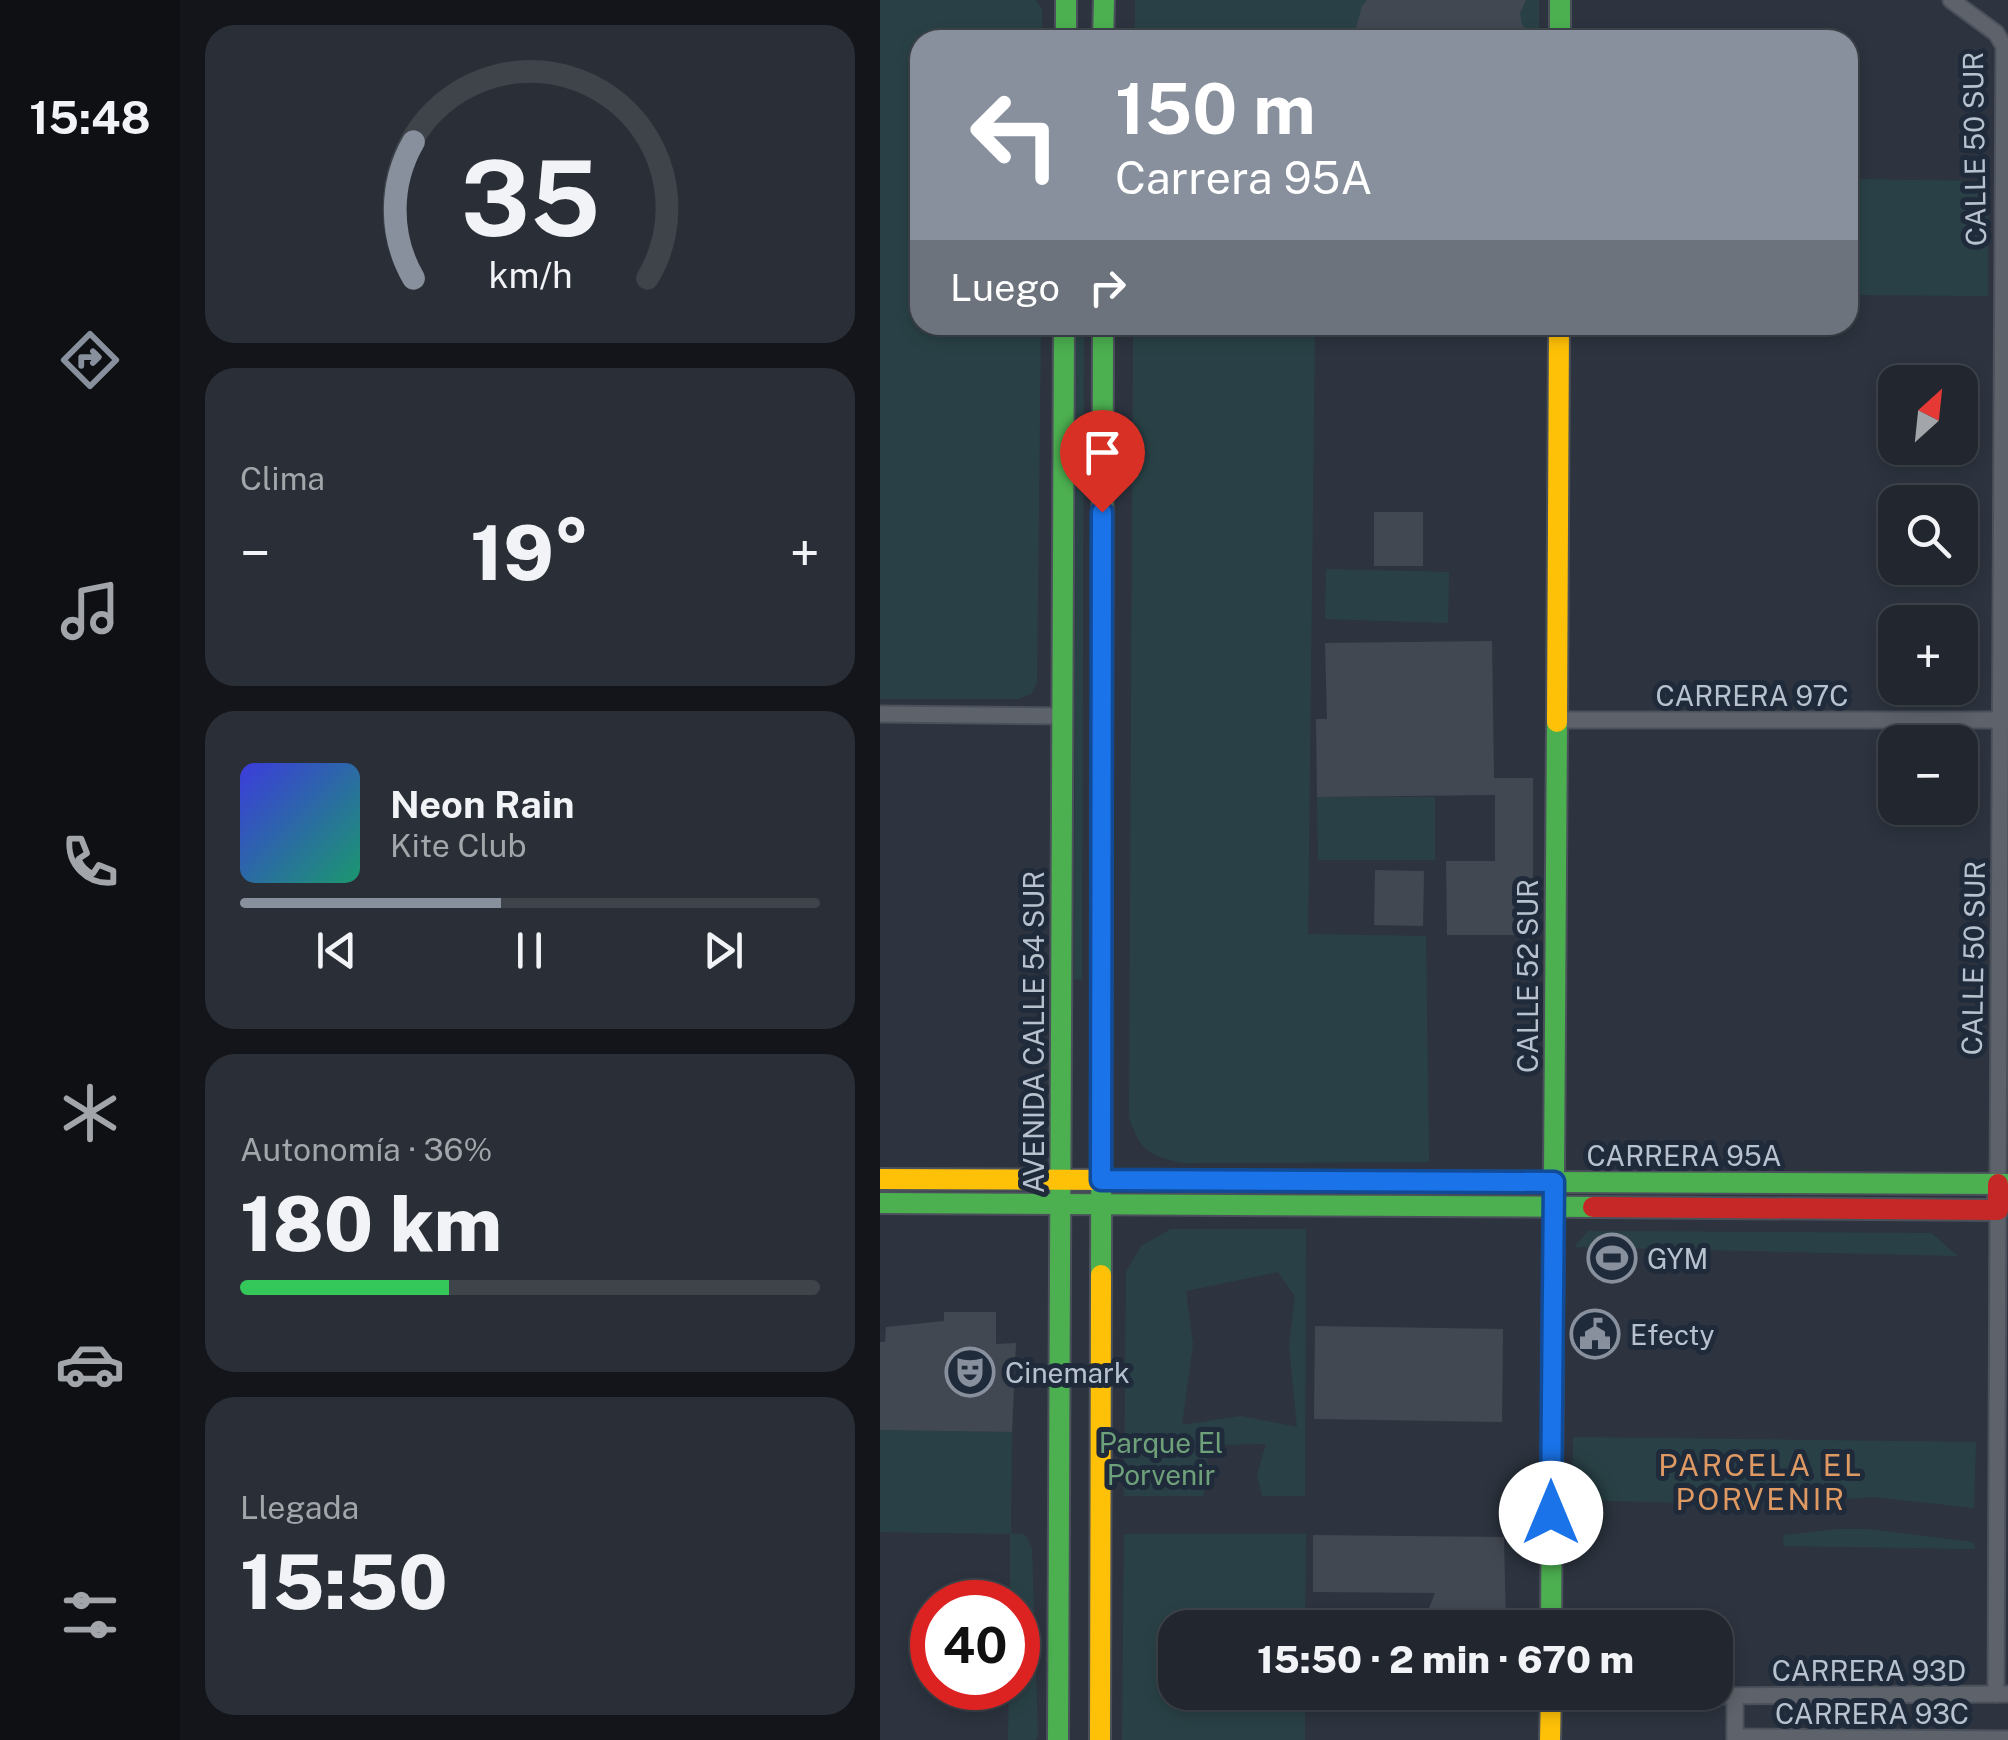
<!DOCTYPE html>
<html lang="es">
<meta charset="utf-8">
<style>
body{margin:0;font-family:"Public Sans",sans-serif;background:#2a2f37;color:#f1f3f6;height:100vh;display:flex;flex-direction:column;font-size:38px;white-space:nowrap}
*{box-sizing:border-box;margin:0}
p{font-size:32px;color:#a2a5aa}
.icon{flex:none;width:55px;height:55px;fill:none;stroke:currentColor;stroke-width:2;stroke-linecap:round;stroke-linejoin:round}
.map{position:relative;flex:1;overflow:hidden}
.side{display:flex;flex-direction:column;gap:25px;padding:25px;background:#13151a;width:700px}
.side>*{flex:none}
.top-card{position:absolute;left:30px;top:30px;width:948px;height:305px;border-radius:30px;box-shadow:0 5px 15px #0003,0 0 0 2px #3f444b;background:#87909c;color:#fff;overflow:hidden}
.needle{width:65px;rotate:27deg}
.tools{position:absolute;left:998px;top:365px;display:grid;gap:20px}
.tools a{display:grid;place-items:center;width:100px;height:100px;border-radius:20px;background:#22272f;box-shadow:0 5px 15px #0003,0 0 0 2px #3f444b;font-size:50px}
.speed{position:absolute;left:30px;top:1580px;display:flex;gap:20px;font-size:50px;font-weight:700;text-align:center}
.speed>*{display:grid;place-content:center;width:130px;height:130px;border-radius:50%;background:#22272f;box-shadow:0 5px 15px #0003,0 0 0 2px #3f444b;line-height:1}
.speed .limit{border:15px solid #d22;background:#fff;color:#111}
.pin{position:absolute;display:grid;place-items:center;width:85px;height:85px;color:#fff;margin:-102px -42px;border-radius:50% 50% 50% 0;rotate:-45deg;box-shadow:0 0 10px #0007}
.pin .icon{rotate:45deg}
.me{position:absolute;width:110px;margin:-55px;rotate:0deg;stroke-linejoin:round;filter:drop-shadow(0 0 8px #0008)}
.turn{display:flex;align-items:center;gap:35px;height:210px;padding:0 40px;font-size:45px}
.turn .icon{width:130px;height:130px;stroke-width:2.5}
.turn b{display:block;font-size:70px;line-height:85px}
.then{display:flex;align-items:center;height:95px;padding:0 40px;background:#0003;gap:20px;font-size:38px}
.big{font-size:75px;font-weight:800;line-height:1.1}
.side .tile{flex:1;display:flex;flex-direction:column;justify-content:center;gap:15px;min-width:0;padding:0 35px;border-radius:30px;background:#2a2f37}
.side .dial{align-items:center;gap:0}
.dial svg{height:260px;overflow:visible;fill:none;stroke:#3f444b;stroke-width:7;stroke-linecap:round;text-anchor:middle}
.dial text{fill:#f1f3f6;stroke:none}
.song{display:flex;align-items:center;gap:30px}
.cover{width:120px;height:120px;border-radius:15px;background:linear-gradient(135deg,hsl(240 70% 55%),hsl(160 70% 35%))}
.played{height:10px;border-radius:5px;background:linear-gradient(90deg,#87909c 45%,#3f444b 45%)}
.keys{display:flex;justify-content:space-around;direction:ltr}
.heat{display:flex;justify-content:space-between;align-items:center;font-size:55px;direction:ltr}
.charge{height:15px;border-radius:8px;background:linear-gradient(90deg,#34c759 36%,#3f444b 0)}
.trip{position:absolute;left:278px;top:1610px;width:575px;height:100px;border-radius:30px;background:#22272f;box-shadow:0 5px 15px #0003,0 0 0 2px #3f444b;font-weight:800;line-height:100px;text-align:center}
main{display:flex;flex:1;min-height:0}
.menu{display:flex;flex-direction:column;width:180px;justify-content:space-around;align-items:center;background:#0e1013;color:#a2a5aa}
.menu .icon{width:70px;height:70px}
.menu .selected{color:#87909c}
.menu b{font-size:45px;color:#f1f3f6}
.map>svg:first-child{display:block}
.green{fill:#294146;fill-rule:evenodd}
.building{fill:#424852}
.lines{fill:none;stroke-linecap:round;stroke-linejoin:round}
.street-casing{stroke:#4b515b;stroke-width:19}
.fast-casing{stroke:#4b515b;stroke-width:24}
.slow-casing{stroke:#4b515b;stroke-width:24}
.jam-casing{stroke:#4b515b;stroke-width:24}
.street{stroke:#5e636b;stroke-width:15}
.fast{stroke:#4caf50;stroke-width:20}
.slow{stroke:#ffc107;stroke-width:20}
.jam{stroke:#c62828;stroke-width:20}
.route-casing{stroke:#114b97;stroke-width:25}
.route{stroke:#1a73e8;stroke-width:18}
.labels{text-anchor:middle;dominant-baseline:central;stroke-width:10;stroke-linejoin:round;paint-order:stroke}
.street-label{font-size:28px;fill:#b8c1ce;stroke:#1f2a3b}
.poi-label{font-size:28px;fill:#b8c1ce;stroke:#1f2a3b;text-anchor:start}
.park-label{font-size:28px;fill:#6ea17a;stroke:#1f2a3b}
.neighbourhood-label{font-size:30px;letter-spacing:2.5px;fill:#df9a63;stroke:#1f2a3b}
</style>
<main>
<nav class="menu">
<b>15:48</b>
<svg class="icon selected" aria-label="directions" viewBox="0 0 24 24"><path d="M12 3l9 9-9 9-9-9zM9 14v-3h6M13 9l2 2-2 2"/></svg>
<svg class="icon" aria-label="music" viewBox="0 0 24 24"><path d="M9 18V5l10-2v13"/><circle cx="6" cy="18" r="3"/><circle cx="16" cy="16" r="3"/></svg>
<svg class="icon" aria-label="phone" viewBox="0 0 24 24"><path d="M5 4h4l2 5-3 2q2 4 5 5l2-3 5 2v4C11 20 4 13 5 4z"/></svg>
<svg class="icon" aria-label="climate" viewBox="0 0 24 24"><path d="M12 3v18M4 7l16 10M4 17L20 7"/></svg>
<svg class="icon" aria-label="car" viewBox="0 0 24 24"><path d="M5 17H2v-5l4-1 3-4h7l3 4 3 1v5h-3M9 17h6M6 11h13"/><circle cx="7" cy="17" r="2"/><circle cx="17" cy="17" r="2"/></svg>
<svg class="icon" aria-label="filters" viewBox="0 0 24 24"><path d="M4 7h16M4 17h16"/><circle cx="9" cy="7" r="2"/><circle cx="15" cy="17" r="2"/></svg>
</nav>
<section class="side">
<div class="tile dial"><svg viewBox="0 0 100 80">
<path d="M14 69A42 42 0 1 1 86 69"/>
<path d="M14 69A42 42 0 0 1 14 27" stroke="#87909c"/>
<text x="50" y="56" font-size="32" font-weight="700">35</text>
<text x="50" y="72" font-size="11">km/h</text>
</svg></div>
<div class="tile"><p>Clima</p>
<div class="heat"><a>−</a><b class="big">19°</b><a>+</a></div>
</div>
<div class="tile">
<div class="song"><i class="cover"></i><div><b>Neon Rain</b><p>Kite Club</p></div></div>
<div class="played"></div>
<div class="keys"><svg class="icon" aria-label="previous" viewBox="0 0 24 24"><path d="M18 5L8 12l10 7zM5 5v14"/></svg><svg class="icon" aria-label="pause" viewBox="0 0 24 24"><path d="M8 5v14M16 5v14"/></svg><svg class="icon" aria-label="next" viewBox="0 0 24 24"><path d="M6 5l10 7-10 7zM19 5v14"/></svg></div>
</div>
<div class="tile"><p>Autonomía · 36%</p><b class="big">180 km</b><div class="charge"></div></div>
<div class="tile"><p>Llegada</p><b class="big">15:50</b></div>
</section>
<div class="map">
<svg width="1128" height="1740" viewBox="0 0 1128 1740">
<rect width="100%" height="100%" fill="#2d343f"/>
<g class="green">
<path d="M0,0H156L162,9V40H40V325H161L157,682L151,694L138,699H0Z"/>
<rect x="255" y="0" width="404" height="40"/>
<path d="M968,179L1108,181V296L968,295Z"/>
<path d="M196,325H204L202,980L194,979Z"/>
<path d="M253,325H435L428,934L546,936L549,1162L305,1163C271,1157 260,1152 249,1117Z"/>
<path d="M446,569L569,572L568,623L445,619Z"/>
<path d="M437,797H555V860H438Z"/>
<path d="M291,1229H426L425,1496H382L377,1475L386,1444L323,1445L331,1473L323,1496H244L246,1272L261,1246ZM398,1272L415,1296L409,1345L417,1427L361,1416L302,1425L313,1344L306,1291Z"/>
<path d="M708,1231L1051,1233L1078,1256L694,1247Z"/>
<path d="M0,1430L132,1432L131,1533L145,1535L152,1548L158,1736L155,1740H128L129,1688H138V1602H130V1534L0,1532Z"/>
<path d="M693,1437L1096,1442L1094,1508L993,1497L882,1505L692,1500Z"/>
<path d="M959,1529H988L1093,1542L1095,1549L904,1546L903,1535Z"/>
<path d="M244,1534H426L425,1627L295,1628V1692L425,1693V1740H242Z"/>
</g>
<g class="building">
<path d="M487,0H646L640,13L642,25L654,40H473L482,6Z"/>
<rect x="494" y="512" width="49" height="54"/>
<path d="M612,641L614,778H653V935H567L566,861H615V795L437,797L436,719H447L445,643Z"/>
<path d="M495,870L544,871L543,926L494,925Z"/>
<path d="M64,1312H116V1344L136,1343L132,1432L0,1430V1342H5L6,1327L64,1321Z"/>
<path d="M435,1326L623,1329L622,1422L434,1419Z"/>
<path d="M433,1535L624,1537L626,1628H546L547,1613L555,1593L433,1592Z"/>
</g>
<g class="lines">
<g class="street-casing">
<g id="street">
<path d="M1071,0L1116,33L1124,46L1118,1184"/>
<path d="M0,714L182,716"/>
<path d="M676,720H1128"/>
<path d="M1116,1694L1118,1210"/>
<path d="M671,1697L1128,1694"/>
<path d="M855,1737L1128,1739"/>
<path d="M855,1740V1696"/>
</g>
</g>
<g class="fast-casing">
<g id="fast">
<path d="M186,0V40"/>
<path d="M680,0V40"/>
<path d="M223,40L224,0"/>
<path d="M675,1182L1128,1184"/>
<path d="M0,1203L713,1207"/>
<path d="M221,1275L223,325"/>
<path d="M671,1628L677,722"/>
<path d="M178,1740L184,325"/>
</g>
</g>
<g class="slow-casing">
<g id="slow">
<path d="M677,722L679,325"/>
<path d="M0,1179L675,1182"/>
<path d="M220,1740L221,1275"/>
<path d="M670,1740L671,1692"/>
</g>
</g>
<g class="jam-casing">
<path id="jam" d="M713,1207L1118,1210V1184"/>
</g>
<use href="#street" class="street"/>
<use href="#fast" class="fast"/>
<use href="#slow" class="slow"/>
<use href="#jam" class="jam"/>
</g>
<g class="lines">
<g class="route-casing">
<path id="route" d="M222,512L221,1180L674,1182L671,1513"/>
</g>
<use href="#route" class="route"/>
</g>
<defs>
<g id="stadium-ring" transform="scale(2.5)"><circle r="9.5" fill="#1f2a3b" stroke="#87909c" stroke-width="1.5"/><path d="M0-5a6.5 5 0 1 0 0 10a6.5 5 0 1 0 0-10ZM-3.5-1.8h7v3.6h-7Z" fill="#87909c"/></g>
<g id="civic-ring" transform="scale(2.5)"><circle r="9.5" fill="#1f2a3b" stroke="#87909c" stroke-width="1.5"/><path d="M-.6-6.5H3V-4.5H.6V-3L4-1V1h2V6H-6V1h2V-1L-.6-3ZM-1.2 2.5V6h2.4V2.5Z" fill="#87909c"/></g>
<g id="theatre-ring" transform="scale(2.5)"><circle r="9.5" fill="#1f2a3b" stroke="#87909c" stroke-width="1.5"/><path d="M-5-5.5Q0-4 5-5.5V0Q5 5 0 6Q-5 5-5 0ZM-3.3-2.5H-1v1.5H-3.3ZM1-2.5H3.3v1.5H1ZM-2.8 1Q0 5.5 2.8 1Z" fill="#87909c"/></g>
</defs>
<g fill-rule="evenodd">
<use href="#stadium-ring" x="732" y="1258"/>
<use href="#civic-ring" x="715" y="1334"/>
<use href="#theatre-ring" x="90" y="1372"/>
</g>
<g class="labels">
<g class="street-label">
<text transform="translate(1094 149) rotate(-91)">CALLE 50 SUR</text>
<text x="872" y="695">CARRERA 97C</text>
<text transform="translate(1093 958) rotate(-89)">CALLE 50 SUR</text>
<text transform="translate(647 976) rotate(-90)">CALLE 52 SUR</text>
<text transform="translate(153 1032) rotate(-90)">AVENIDA CALLE 54 SUR</text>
<text x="804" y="1155">CARRERA 95A</text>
<text x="989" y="1670">CARRERA 93D</text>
<text x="992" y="1713">CARRERA 93C</text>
</g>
<g class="poi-label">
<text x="767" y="1258">GYM</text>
<text x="750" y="1334">Efecty</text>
<text x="125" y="1372">Cinemark</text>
</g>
<g class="park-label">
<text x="281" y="1442">Parque El<tspan x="281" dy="32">Porvenir</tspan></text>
</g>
<g class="neighbourhood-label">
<text x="881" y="1465">PARCELA EL<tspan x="881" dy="34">PORVENIR</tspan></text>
</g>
</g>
</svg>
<div class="tools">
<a><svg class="needle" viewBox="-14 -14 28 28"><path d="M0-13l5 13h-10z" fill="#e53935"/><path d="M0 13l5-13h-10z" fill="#a2a5aa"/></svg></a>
<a><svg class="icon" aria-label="search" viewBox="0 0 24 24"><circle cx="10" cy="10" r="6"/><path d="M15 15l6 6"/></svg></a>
<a>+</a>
<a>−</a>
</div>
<div class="speed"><div class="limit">40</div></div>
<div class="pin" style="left:222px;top:512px;background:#d93025"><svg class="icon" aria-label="arrive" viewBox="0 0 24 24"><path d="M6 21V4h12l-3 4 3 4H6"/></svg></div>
<svg class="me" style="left:671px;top:1513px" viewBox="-20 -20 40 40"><circle r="19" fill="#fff"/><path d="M0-13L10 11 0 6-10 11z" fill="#1a73e8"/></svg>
<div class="trip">15:50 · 2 min · 670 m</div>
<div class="top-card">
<div class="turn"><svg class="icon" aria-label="left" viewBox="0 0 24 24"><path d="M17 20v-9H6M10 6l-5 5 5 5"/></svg><div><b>150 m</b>Carrera 95A</div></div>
<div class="then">Luego<svg class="icon" aria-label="right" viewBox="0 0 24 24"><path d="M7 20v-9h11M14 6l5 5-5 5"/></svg></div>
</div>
</div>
</main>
